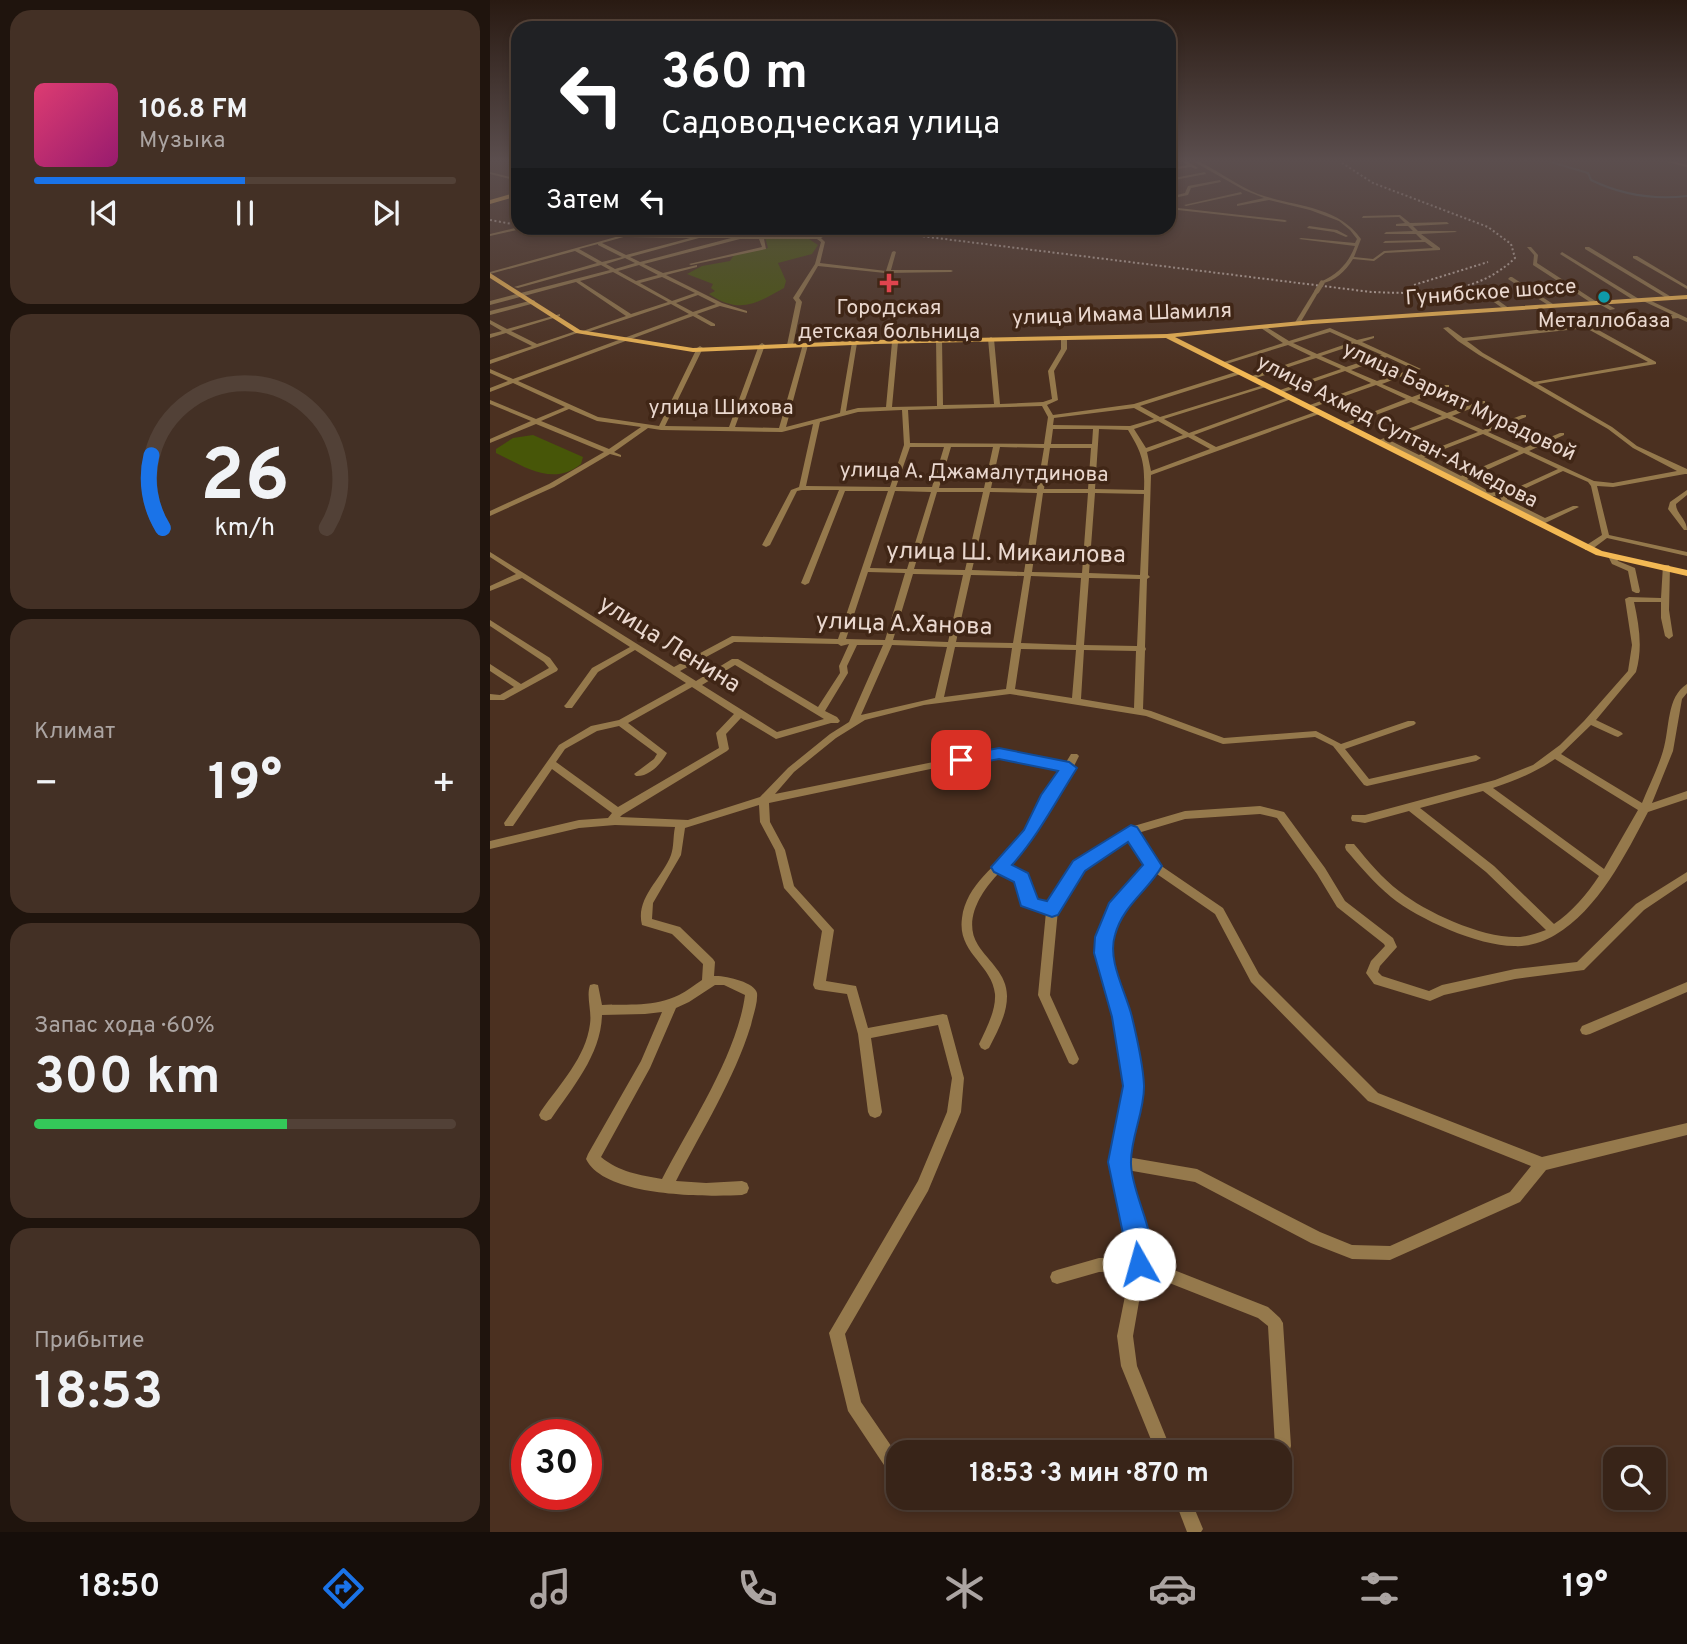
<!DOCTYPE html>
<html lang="ru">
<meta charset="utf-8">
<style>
body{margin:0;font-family:Overpass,sans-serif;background:#433025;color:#f1f3f6;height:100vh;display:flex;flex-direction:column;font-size:26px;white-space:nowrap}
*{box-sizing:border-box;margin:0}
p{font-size:23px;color:#aba4a2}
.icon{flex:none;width:38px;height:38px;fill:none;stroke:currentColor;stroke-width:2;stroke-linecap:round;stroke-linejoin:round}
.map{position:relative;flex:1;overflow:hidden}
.side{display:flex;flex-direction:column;gap:10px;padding:10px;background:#1f140d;width:490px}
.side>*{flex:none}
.top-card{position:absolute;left:21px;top:21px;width:665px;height:214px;border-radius:21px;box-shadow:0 4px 10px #0003,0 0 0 2px #524137;background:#202124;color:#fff;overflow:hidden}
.fabs{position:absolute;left:1113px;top:1447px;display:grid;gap:14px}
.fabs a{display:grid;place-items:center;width:63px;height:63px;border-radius:14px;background:#382418;box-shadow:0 4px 10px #0003,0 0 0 2px #524137;font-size:35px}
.speed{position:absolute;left:21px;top:1419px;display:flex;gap:14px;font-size:35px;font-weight:700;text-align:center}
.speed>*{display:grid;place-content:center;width:91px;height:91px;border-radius:50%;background:#382418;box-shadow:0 4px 10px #0003,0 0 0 2px #524137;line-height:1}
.speed .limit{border:10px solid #d22;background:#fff;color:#111}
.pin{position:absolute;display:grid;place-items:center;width:60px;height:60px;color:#fff;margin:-30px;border-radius:14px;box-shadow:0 4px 10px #0006}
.me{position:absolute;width:77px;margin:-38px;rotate:353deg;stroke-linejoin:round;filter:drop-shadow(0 0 5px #0008)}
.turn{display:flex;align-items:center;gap:24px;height:147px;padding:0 35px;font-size:32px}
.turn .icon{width:91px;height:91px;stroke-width:2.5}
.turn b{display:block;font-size:49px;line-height:60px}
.then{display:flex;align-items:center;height:66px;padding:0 35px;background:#0003;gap:14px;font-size:26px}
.big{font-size:52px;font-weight:700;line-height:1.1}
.side .tile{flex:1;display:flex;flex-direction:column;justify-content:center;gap:10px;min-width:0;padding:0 24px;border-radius:21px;background:#433025}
.side .dial{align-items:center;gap:0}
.dial svg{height:182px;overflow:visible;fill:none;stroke:#524137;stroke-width:7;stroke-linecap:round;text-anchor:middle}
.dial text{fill:#f1f3f6;stroke:none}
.song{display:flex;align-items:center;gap:21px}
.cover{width:84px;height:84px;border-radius:10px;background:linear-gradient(135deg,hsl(340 70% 55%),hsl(320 70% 35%))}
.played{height:7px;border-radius:4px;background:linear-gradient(90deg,#1a73e8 50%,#524137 50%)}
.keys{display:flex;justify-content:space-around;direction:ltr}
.heat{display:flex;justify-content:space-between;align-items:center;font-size:38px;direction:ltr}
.charge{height:10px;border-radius:5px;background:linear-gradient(90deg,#34c759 60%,#524137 0)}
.trip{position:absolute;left:396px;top:1440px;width:406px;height:70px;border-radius:21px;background:#382418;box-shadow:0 4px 10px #0003,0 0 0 2px #524137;font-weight:700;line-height:70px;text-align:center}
.tab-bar{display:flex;height:112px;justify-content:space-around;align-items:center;background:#160e0a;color:#aba4a2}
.tab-bar .icon{width:49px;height:49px}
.tab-bar .current{color:#1a73e8}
.tab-bar b{font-size:32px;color:#f1f3f6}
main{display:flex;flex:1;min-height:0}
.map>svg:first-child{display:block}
.green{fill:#475608}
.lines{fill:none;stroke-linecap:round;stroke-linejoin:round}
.stream{stroke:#495b5e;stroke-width:2}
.minor{fill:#95794c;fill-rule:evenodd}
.major{fill:#f3b954;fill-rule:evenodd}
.rail{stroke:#cab7ac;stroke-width:2;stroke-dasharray:2 2.5;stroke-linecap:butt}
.minor-bridge{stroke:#95794c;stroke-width:5}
.route{fill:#1a73e8;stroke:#114b97;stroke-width:2}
.health-dot{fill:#e0444e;stroke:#402616;stroke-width:2.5}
.culture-dot{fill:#0f9aa8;stroke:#402616;stroke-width:2.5}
.labels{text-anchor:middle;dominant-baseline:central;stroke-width:7;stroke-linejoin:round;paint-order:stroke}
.far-street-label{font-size:21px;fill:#ead8cf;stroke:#402616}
.far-poi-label{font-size:21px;fill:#ead8cf;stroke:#402616}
.street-label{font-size:24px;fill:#ead8cf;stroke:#402616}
</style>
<main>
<section class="side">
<div class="tile">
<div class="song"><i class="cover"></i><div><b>106.8 FM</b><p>Музыка</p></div></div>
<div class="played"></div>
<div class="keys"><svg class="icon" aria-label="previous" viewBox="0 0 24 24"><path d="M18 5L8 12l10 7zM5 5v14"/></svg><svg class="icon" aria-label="pause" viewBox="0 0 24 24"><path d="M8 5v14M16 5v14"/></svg><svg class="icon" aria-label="next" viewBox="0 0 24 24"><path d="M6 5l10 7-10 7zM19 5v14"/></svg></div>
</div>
<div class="tile dial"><svg viewBox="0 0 100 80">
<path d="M14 69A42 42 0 1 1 86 69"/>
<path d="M14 69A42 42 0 0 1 9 37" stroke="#1a73e8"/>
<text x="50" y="56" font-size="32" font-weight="700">26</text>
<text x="50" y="72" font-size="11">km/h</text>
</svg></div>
<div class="tile"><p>Климат</p>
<div class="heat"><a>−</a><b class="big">19°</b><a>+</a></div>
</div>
<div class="tile"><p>Запас хода · 60%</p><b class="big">300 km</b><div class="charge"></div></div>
<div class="tile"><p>Прибытие</p><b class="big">18:53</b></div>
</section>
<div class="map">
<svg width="1197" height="1532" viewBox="0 0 1197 1532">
<rect width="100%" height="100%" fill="#4b3020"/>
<g class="green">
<path d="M275,237L319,239L328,245L322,254L288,263L296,281L294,288C267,303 250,315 219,294L225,291L221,288L223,284L197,274L212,266L240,261L244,255L278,248Z"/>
<path d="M43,435L93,457L91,464C63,487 33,466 6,453V449L23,438Z"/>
</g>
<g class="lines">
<path class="stream" d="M1051,159L1098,173L1101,180C1132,195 1163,200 1197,196"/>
<g class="minor">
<path d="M8,159L7,160L0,162V160Z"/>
<path d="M688,159H693L708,168L706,169L701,167L679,170V168L698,165Z"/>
<path d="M699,159H705L710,162C730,172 748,186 768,194C804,207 847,205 871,239L864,257L883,259L894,251L943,248L935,242L893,243L895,241L932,240L926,234H894L896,232L923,231L918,226H906V224L915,223L909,217L872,218L873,216L910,215L920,223L957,222L959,224L923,226L928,231H965L967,232L931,234L950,248V250L895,253L884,261L863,259C855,272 845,281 830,284V282C848,274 858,264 865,246L809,239L811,238L865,243L867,239L860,230L849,221L820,210L779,200L747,206V204L774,198L754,190Z"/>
<path d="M1166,159H1174L1197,165V167Z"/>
<path d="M0,172L28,179V181L0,174Z"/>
<path d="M715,172L716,174L679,181V179Z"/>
<path d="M730,180L731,182L701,188L698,195L679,199V197L695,193L698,186Z"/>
<path d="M751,192L752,194L696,206L694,205Z"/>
<path d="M679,207L795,220L797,221L795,222L679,209Z"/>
<path d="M819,226L847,230L858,236L856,237L844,232L817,228Z"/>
<path d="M25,228L27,230L0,236V234Z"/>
<path d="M158,228H163L142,235L269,236L271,235L273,236L327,237L346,228H350L331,238L335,242L330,263L396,271L402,252L404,251L406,252L401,270H461L463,271L461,272L395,273L328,266L309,298L312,302L303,345L300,347L297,345L306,302L303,298L325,264L331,242L327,239H274L276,249L201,265L199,264L272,247L269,239H250L154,264L173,273L207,265V267L176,275L232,303L257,311V313L230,306L207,314L225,324V326H221L203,316L28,381L108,417L169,426L207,348L210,346L213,348L175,426L239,427L269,345L272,343L275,345L245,427L289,428L313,344L318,345L296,427L350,413L362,342L367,343L356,411L368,408L396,407L402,342L405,340L408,342L402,407L447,406L446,339L449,337L452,339L453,405L504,404L498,339L501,337L504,339L510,404L553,402L562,399L558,371L571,349V338L574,336L577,338V349L564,371L568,400L557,405L563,415L644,404L749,371L752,373L751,374L650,406L670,417L774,385L779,386L674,419L699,433L799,397L804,398L704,435L726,447L828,411H832V413L661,475L658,575L660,577L657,579L655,647L656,649L655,651L653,709L661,711L734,738L826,731L851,744L918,721H924L926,723L924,725L855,749L879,779L986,755L991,758L986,761L877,786L874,785L843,746L825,737L733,744L656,716L520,694L434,705L375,720L346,738L304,772L285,794L488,753H523L575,764L581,754H587L589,756L582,770L561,801L545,834L516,866L536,875L543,898L559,904L572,879L585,863L637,828L695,811L770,806L794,812L835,868L855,901L903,938L907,947L890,966L888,972L892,976L939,991L952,985L1025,969L1087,962L1146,904L1197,872V881L1154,910L1094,970L1025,979L954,995L940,1001L884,984L876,973L881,961L895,946L894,944L847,907L827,874L787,818L770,814L695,819L648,833L667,863L733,908L769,974L888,1093L1052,1157L1197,1123V1135L1056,1170L1030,1202L900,1260L862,1259L821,1243L705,1182L637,1170L641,1193L654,1235L656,1259L778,1307L790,1318L793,1323L801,1446L799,1452L793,1454L787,1452L785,1446L778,1326L768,1318L654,1273L643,1336L647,1366L682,1452H666L631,1366L627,1336L640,1271L609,1272L567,1284L562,1282L560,1277L562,1272L567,1270L609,1258L641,1257L640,1235L627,1193L622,1162L637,1086L626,1018L607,953L608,937L621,906L657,865L640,837L593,869L580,885L568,910L560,995L589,1059L587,1063L583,1065L579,1063L548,995L556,912L534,904L527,881L510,872C492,890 472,920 488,945C499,962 517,974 517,996C517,1015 507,1032 499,1048L495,1050L491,1048L489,1044C496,1029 506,1011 505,994C502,964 467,953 472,918C477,879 517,860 537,830C543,821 546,810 551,801C557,790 565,780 572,770L523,759H488L279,803L280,822L295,850L304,886L344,930L336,981L366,986L378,1028L453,1014L457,1015L474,1078L471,1112L438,1191L355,1334L371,1402L408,1456V1479L402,1477L358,1411L339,1333L428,1181L457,1112L462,1078L448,1025L381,1038L392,1112L390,1116L385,1118L380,1116L378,1112L368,1034L357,994L329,990L325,989L323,985L332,931L294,888L285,850L270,822L269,805L195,828L191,855L163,903L162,919L190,927L223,959L225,962L224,976C234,975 265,982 267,993C268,1003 263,1015 261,1025C244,1080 212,1130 186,1181L216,1183L252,1181L257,1183L259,1188L257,1193L252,1195C216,1197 114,1197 96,1159L98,1154L151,1061L172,1012L155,1014L112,1015C111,1055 82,1088 61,1119L56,1121L51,1119L49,1115L51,1111C70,1084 96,1057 100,1024C102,1011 96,997 100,985L104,984L108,985L112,1005C138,1004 165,1007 189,995C197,991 204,985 212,980L213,964L182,934L152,925C145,898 172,879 181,855C184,847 183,836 185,827L125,825L89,828L0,849V841L89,820L118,818L122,813L62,769L23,826H15L14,823L69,745L101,726L129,720L196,683L145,650L108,672L82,708H76L74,706L76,704L102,668L140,647L32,578L0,591V586L26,574L0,557V552L184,667L242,636L348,639L398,491H355L319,583L315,585L311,583L349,490H312L307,491L280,545L276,547L272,545L301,490L309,487L323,424L292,432L171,430L158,428L124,452L131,455V457L120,454L64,487L0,516V511L59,484L114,452L46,424L0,443V439L41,421L0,404V400L46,419L75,407L23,383L0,392V388L18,381L0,373V369L23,379L199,314L181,304L95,333L90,332L0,364V360L42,346L16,333L0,338V334L12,331L0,324V320L17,329L70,314V316L21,331L47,344L86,331L90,332L136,316L86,282L0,305V301L120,270L111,265L28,288L24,287L107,263L85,251L0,274V272ZM137,236L139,237L200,238L136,255L112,243ZM209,238H241L150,262L140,257ZM108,244V245L132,257L112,262L89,249ZM135,258L145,263L125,269L116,264ZM149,265L168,275L146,281L128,271ZM123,272L178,302L141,314L90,281ZM172,277L205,293L182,301L150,283ZM208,295L226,304L203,312L186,303ZM552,406L558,417L554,444L420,443L418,410ZM644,408L664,419L640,426L563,425L564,418ZM79,409L107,421L151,427L119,449L51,421ZM412,410L414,445L400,487L316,486L330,422L368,412ZM668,421L693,435L656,448L644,429ZM563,429H603L602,444H561ZM609,429L638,430C652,453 655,462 654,490L605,489ZM698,437L720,449L661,471L657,452ZM420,447H454L442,487H406ZM461,447H503L494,488H449ZM510,447L554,448L547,489L501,488ZM560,448H601L598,489H554ZM405,491L441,492L417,569L380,568ZM447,492H493L475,570L424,569ZM500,492L547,493L534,572L482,570ZM553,493H598L592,573L542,572ZM605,493L654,494L650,575L599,573ZM378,572L415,573L395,640L356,639ZM423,574L473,575L458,642L403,640ZM481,575L534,576L523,643L466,642ZM541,576L591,578L586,645L531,643ZM599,578L650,579L647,646L594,645ZM244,642L348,644L351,646L359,644L349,666L350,673L328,707L248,659H242L206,681L190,671ZM367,645H393L359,722L340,734L298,768L270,797L198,820L130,817L132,815L237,751L239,749L236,734L251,718L286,739L341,723H348L350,721L347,717L335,711L358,673L357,666ZM402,645L457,647L445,698L371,715ZM465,647L522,648L516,689L454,697ZM531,649L586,650L582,698L525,689ZM594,650L646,651L644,708L591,699ZM245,665L334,719L287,732L212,685ZM202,687L244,714L226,733L229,748L128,807L66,762L75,749L107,731L129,726L167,754L164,759L144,774L146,776C159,777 171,764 177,753L138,723ZM664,872L725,914L761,982L878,1101L1041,1166L1020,1192L900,1246L862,1245L830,1232L707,1169L637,1157L649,1086L638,1018L619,953L620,937L630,911ZM225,985H234L255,995C247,1055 200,1125 172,1179C150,1175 129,1172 111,1157L160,1068L186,1008L199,1002Z"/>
<path d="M414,228L454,231L463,228H468L454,233Z"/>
<path d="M1037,247H1041L1048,255L1047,263L1107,302V304H1103L1043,265L1044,255Z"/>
<path d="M1095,247H1099L1183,298L1178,299L1095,249Z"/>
<path d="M1072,252L1149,299L1150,300L1145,301L1070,254Z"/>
<path d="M1143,256H1147L1197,286V289L1143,258Z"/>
<path d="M1020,277H1022L1066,306L1061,307L1018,279Z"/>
<path d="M987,288H991L1020,309L1015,310L987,290Z"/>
<path d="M825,290L829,291L809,325H805L804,324Z"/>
<path d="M1153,299H1157L1197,318V322L1188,318L1103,327L1166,362V364L1048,384L1122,427L1147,446L1197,469V474H1195L1123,487L1107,486L1119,535L1197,552V556L1117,538L1101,550H1095V546L1112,535L1101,486L1098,482L1073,471L1017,497V499L1055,518L1083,506H1087L1089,507L1051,525L1047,523L1049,521L1012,501L1010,497L990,494L989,493L990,491L894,442H889V440L952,416L921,402L856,426H852V424L916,399L886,385L821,408H817V406L881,383L855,371L791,393H787V391L851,369L826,358L763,379H759V377L821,356L798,345L733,365L728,364L793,343L771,328L770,327L773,325L799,341L840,328L867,340L884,336V338L872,342L931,369L892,384L922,397L955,385H959V387L927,400L957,413L991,401H995V403L962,416L993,430L1032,415H1036V417L998,432L1034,448L1070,433H1074V435L1039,451L1104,481L1123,483L1187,471L1143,448L1118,429L989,355L968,341L953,328L958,327L973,338L1183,315L1153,301ZM1096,328L1158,362L1044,382L993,353L977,341ZM840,332L862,342L827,354L803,343ZM867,344L892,355L856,367L831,356ZM897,357L923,369L887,381L861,370ZM957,418L988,432L929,455L899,440ZM993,434L1029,451L971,476L934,457ZM1034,453L1068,469L1015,493L1000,492L977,479Z"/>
<path d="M43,300L45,301V303L0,315V311Z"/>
<path d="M1111,301L1124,308L1125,309L1120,310L1109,304V302Z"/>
<path d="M1197,490V495L1186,504C1186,514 1197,519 1197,530H1194L1178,509L1180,502Z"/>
<path d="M1120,556H1126L1128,561L1145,568L1150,591L1149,593H1146L1142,591L1138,571L1122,564L1119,558Z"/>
<path d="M1173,565H1179L1180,567L1179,610L1183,636L1179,639L1175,636L1171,618V602H1144C1149,625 1153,648 1146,672L1106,720L1131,732L1133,734L1128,737L1125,736L1101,725L1071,754L1152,803C1159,786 1168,768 1173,751C1180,729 1176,697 1197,684V693L1192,699L1183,751L1162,803L1197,791V799L1158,812C1136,854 1108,910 1065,935C1053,942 1038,947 1024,946C988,946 928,919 901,897C884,883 870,866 856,850L855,847L856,844H864C878,861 892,878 909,891C937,913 994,939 1030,937C1039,936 1047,933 1056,930L996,872L919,811L875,823L862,821L861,818L862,815H875L1005,780L1043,765L1070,745L1094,721L1138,671L1142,645L1135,599L1139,597L1171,598ZM1065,759L1148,810L1114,869L1003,788C1025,781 1046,772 1065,759ZM993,791L1109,876C1097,894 1082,912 1064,924L1004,866L930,808Z"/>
<path d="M0,620L60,658L68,669L67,671L14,700H0V694L10,695L24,687L0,671V664L31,684L59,668L54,662L0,626Z"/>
<path d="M1197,982V992L1100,1034L1096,1035L1092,1034L1090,1030L1092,1026Z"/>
<path d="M684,1498H700L713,1529L711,1532H697Z"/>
</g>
<g class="major">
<path d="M28,192V196L0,204V200Z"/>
<path d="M0,273L90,330L203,348L385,340L677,334L822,320L1197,295V299L822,324L685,337L1112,551L1197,570V576L1106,555L676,338L385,344L203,352L86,333L0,278Z"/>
</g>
<g class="rail">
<path d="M0,220L28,225"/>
<path d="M35,228L80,235"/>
<path d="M366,228L881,292C932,294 986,296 1025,258L1021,244L998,227L883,183L846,159"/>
<path d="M924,285L998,262"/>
</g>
<path class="minor-bridge" d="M827,291L832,283"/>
</g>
<linearGradient id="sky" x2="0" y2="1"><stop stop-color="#291a12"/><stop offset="0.43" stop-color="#5b4e4e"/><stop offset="1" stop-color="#5b4e4e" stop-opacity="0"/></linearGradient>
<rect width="1197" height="374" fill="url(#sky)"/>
<path class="route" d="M509,748L579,762L587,768C566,801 548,836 522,865L538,873L548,899L557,901L583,861L641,825L647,827L672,866C658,891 633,905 625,935C617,961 636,992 642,1017C647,1038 653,1063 654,1085C655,1111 640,1138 641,1164C642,1198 672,1239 658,1272L649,1276L641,1272L618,1162L633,1086L622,1017L604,953L605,937L619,903L653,865L638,842L595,871L568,915L562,917L531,906L524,882L504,872L501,867L534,830L551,795L568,771L509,759L471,766L463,760L471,755Z"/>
<path class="health-dot" d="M395.5 272.5h7v7h7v7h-7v7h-7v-7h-7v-7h7z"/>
<circle class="culture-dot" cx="1114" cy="297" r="7"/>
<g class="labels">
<g class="far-street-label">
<text transform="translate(1001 293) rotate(-4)">Гунибское шоссе</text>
<text transform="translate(632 315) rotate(-2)">улица Имама Шамиля</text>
<text transform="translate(969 402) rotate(25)">улица Барият Мурадовой</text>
<text x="231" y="408">улица Шихова</text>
<text transform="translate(907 432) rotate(27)">улица Ахмед Султан-Ахмедова</text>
<text transform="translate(484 473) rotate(1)">улица А. Джамалутдинова</text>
</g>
<g class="far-poi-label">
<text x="399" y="308">Городская<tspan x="399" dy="24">детская больница</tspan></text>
<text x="1114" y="321">Металлобаза</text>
</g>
<g class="street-label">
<text transform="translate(516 554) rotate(1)">улица Ш. Микаилова</text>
<text transform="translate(414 625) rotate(2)">улица А.Ханова</text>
<text transform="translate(179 645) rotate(32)">улица Ленина</text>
</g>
</g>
</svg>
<div class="fabs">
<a><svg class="icon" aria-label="search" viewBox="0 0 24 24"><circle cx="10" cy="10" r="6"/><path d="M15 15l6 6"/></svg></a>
</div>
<div class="speed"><div class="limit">30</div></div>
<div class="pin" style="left:471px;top:760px;background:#d93025"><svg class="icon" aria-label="arrive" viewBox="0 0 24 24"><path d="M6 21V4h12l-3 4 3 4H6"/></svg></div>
<svg class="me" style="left:649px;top:1264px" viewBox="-20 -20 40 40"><circle r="19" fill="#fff"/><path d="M0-13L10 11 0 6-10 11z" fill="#1a73e8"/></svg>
<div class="trip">18:53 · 3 мин · 870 m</div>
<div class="top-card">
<div class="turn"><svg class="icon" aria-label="left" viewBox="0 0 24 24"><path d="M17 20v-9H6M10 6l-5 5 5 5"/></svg><div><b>360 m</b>Садоводческая улица</div></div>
<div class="then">Затем<svg class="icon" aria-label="left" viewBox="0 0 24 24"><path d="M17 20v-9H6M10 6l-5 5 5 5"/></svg></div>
</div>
</div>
</main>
<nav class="tab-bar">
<b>18:50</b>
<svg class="icon current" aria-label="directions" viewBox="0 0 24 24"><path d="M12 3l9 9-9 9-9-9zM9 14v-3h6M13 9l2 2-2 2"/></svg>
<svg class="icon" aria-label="music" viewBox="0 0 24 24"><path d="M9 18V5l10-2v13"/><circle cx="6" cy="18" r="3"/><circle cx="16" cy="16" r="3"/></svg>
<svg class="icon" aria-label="phone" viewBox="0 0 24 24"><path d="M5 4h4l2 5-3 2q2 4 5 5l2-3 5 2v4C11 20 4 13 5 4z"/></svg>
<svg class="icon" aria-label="climate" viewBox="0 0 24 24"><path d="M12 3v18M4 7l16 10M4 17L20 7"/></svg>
<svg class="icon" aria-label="car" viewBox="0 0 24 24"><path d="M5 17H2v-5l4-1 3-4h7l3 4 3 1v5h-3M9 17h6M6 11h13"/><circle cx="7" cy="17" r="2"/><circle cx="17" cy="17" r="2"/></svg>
<svg class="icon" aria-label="filters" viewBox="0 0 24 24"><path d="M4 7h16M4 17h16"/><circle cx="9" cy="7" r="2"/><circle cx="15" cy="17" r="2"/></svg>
<b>19°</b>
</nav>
